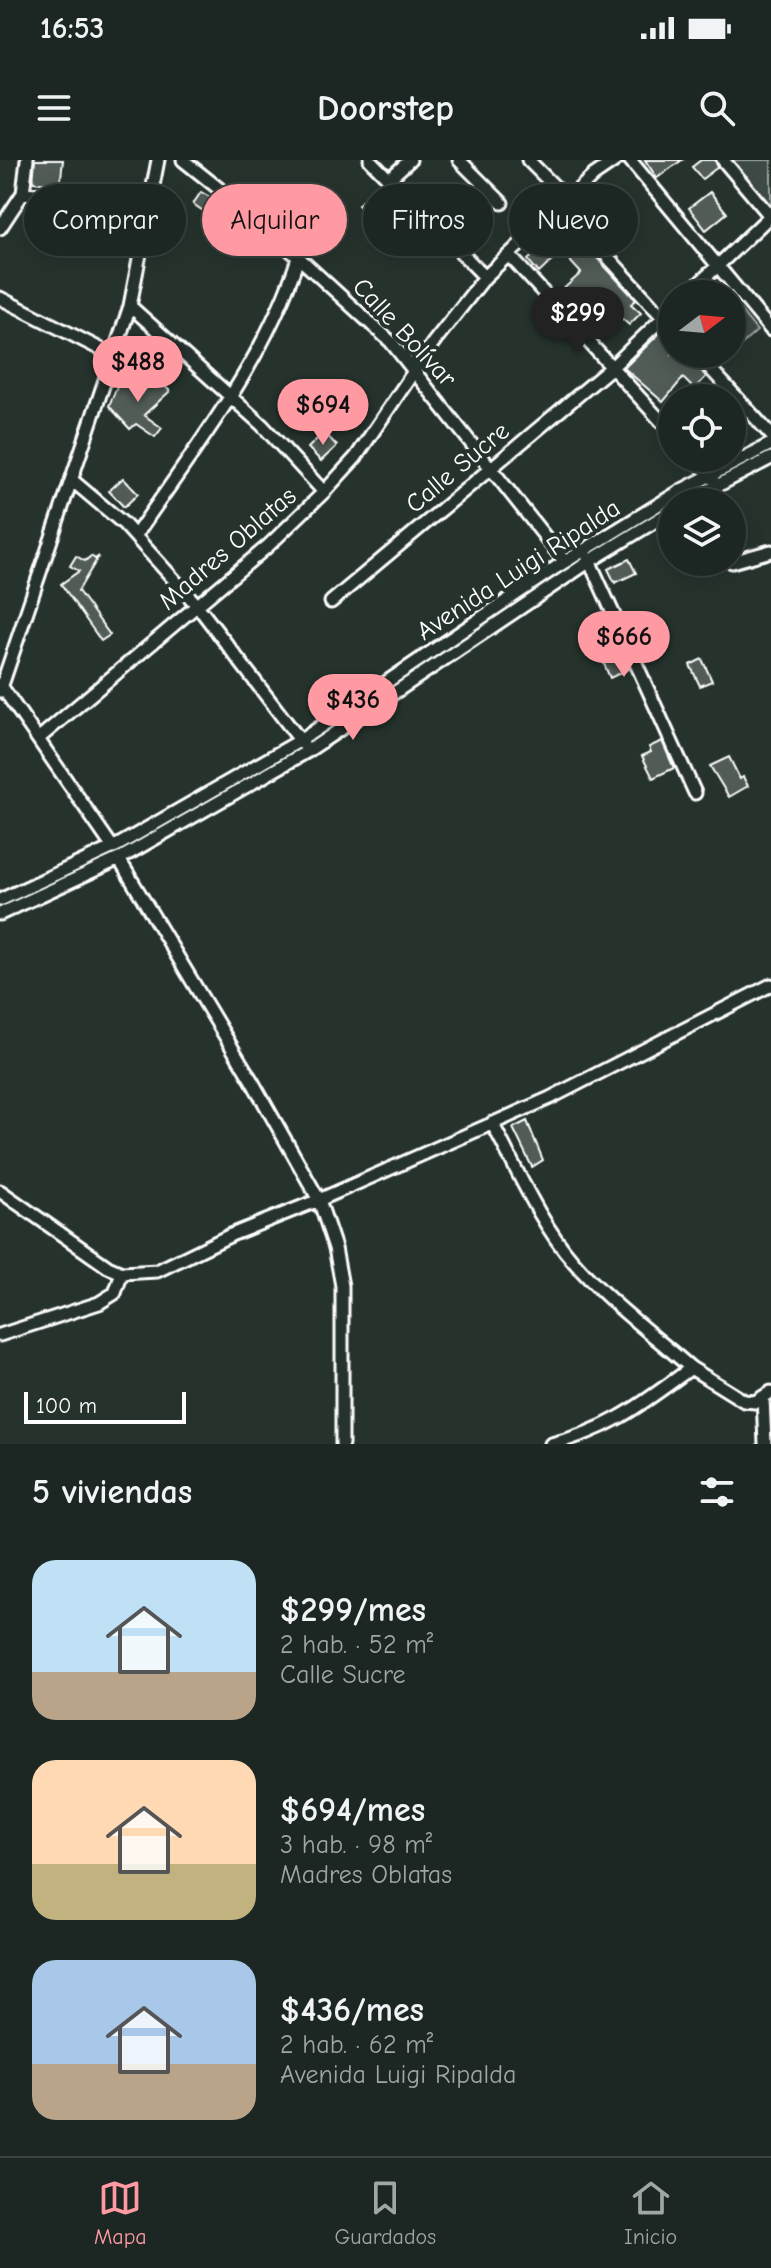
<!DOCTYPE html>
<html lang="es">
<head>
<meta charset="utf-8">
<style>
  :root { --surface:#1c2622; --page:#252e2a; --text:#f1f3f6; --muted:#a0a5a5; --line:#3a4340; --accent:#ff9aa2 }
  body { margin:0; font-family:"Comic Neue",sans-serif; background:var(--page); color:var(--text); height:100vh; display:flex; flex-direction:column; font-size:30px; white-space:nowrap }
  * { box-sizing:border-box; margin:0 }
  p { font-size:26px; color:var(--muted) }
  .icon { flex:none; width:44px; height:44px; fill:none; stroke:currentColor; stroke-width:2; stroke-linecap:round; stroke-linejoin:round }
  .map { position:relative; height:1284px; overflow:hidden }
  .sheet { display:flex; flex-direction:column; background:var(--surface); flex:1 }
  .sheet>* { flex:none }
  .hud { position:absolute; left:24px; top:24px; width:724px; height:72px; display:flex; gap:16px }
  .needle { width:52px; rotate:74deg }
  .controls { position:absolute; left:658px; top:120px; display:grid; gap:16px }
  .controls a { display:grid; place-items:center; width:88px; height:88px; border-radius:50%; background:var(--surface); box-shadow:0 4px 20px #0003,0 0 0 2px var(--line); font-size:40px }
  .scale { position:absolute; left:24px; bottom:20px; width:162px; box-sizing:border-box; padding-left:8px; border:4px solid #fff; border-top:0; font-size:22px; line-height:28px; white-space:nowrap; color:#fff; -webkit-text-stroke:6px #26332d; paint-order:stroke }
  .price { position:absolute; translate:-50% -68px; padding:0 18px; border-radius:28px; background:var(--accent); color:#111; font-size:26px; line-height:52px; filter:drop-shadow(0 2px 4px #0008) }
  .price::after { content:''; position:absolute; left:50%; top:48px; width:24px; height:18px; margin-left:-12px; background:inherit; clip-path:polygon(0 0,100% 0,50% 100%) }
  .price.current { background:#222; color:#fff }
  ul { padding:0; list-style:none }
  li { display:flex; align-items:center; gap:24px; height:200px; padding:0 32px }
  li span { display:grid; place-items:center; flex:none; width:224px; height:160px; border-radius:24px; color:#555 }
  li>.icon { margin-inline-start:auto }
  span .icon { width:96px; height:96px; fill:#fffc; stroke-width:1 }
  li b { font-size:34px }
  h2 { display:flex; justify-content:space-between; align-items:center; height:96px; padding:0 32px; font-size:34px }
  .tag { padding:0 28px; border-radius:36px; background:var(--surface); box-shadow:0 4px 20px #0003,0 0 0 2px var(--line); font-size:28px; line-height:72px }
  .tag.current { background:var(--accent); color:#111 }
  .status { display:flex; justify-content:space-between; align-items:center; height:56px; padding:0 40px; background:var(--surface); direction:ltr }
  .status svg { height:22px; fill:currentColor }
  header { display:flex; justify-content:space-between; align-items:center; height:104px; padding:0 32px; background:var(--surface); font-size:36px; font-weight:700 }
  .tab-bar { display:flex; justify-content:space-around; align-items:center; height:112px; border-top:2px solid var(--line); background:var(--surface); font-size:22px; color:var(--muted) }
  .tab-bar a { display:grid; justify-items:center; gap:4px }
  .tab-bar .current { color:var(--accent) }
  .map>svg:first-child { display:block }
  .green { fill:#3e4944; stroke:#9ea4a2; stroke-width:2 }
  .building { fill:#515c57; stroke:#fff; stroke-width:2 }
  .lines { fill:none; stroke-linecap:round; stroke-linejoin:round }
  .minor-casing { stroke:#fff; stroke-width:17 }
  .minor { stroke:#26332d; stroke-width:11 }
  .labels { text-anchor:middle; stroke-width:8; stroke-linejoin:round; paint-order:stroke }
  .street-label { font-size:26px; fill:#fff; stroke:#26332d }
</style>
</head>
<body>
<div class="status"><b>16:53</b><svg viewBox="0 0 49 12"><path d="M0 12V9h3v3zM5 12V6h3v6zM10 12V3h3v9zM15 12V0h3v12zM26 1h20v11H26zM47 4h2v5h-2z"/></svg></div>
<header><svg class="icon" aria-label="menu" viewBox="0 0 24 24"><path d="M4 6h16M4 12h16M4 18h16"/></svg>Doorstep<svg class="icon" aria-label="search" viewBox="0 0 24 24"><circle cx="10" cy="10" r="6"/><path d="M15 15l6 6"/></svg></header>
<div class="map">
<svg width="771" height="1284" viewBox="0 0 771 1284">
  <rect width="100%" height="100%" fill="#26332d"/>
  <filter id="ink" filterUnits="userSpaceOnUse"><feTurbulence type="fractalNoise" baseFrequency=".0125" numOctaves="2"/><feDisplacementMap in="SourceGraphic" scale="16" xChannelSelector="R" yChannelSelector="G"/><feConvolveMatrix kernelMatrix="1 2 1 2 8 2 1 2 1" color-interpolation-filters="sRGB"/></filter>
  <g filter="url(#ink)">
    <path class="green" d="M 725,0 L 771,0 L 771,52 Z
      M 732,140 L 757,171 L 732,193 Z"/>
    <path class="building" d="M 35,0 L 63,0 L 60,26 L 33,22 Z
      M 645,0 L 682,0 L 657,18 Z
      M 701,0 L 715,0 L 718,7 L 702,19 L 692,7 Z
      M 201,32 L 232,50 L 224,65 L 193,44 Z
      M 710,32 L 727,53 L 706,70 L 689,48 Z
      M 369,33 L 383,47 L 371,58 L 358,45 Z
      M 546,83 L 557,96 L 539,113 L 528,100 Z
      M 586,86 L 636,140 L 631,144 L 641,153 L 629,165 L 611,149 L 591,167 L 561,131 L 581,113 L 570,101 Z
      M 663,170 L 672,177 L 672,194 L 689,194 L 706,217 L 694,229 L 683,218 L 663,242 L 624,208 Z
      M 122,214 L 141,234 L 155,218 L 170,231 L 144,255 L 162,268 L 155,277 L 136,264 L 130,269 L 109,246 Z
      M 324,272 L 337,286 L 321,301 L 308,288 Z
      M 123,318 L 138,334 L 124,347 L 109,331 Z
      M 76,396 L 85,401 L 91,396 L 95,399 L 99,396 L 78,431 L 110,475 L 101,481 L 61,424 L 79,411 L 70,406 Z
      M 629,399 L 636,413 L 615,423 L 608,409 Z
      M 619,489 L 629,509 L 610,518 L 601,497 Z
      M 702,499 L 712,521 L 700,526 L 690,505 Z
      M 662,581 L 674,608 L 653,618 L 642,596 L 651,592 L 649,587 Z
      M 729,597 L 740,619 L 743,617 L 748,626 L 729,637 L 710,606 Z
      M 527,961 L 543,1000 L 532,1007 L 513,968 Z"/>
    <g class="lines">
      <g class="minor-casing">
        <path id="minor" d="M 183,0 L 252,55 L 391,182 L 565,402
          M 370,0 L 485,117
          M 459,0 L 502,43
          M 528,0 L 568,40
          M 630,0 L 771,170
          M 723,0 L 771,57
          M 389,19 L 410,0
          M 23,33 L 151,43
          M 561,46 L 672,167
          M 0,68 L 23,33 L 27,0
          M 509,95 L 672,273
          M 688,134 L 770,56
          M 0,138 L 112,195
          M 130,146 L 262,265 L 324,332
          M 697,194 L 771,275
          M 695,298 L 713,319
          M 73,321 L 124,364 L 196,444 L 303,584
          M 686,342 L 771,298
          M 135,376 C 195,288 265,201 298,98
          M 588,398 L 695,633
          M 732,402 L 771,391
          M 331,442 L 612,207 L 672,149
          M 0,524 L 113,688
          M 0,531 L 130,146 L 158,0
          M 38,579 L 268,386 L 324,332 L 356,297 L 433,183 L 485,117 L 594,15 L 616,0
          M 119,699 L 252,921 L 319,1040 L 335,1088 L 342,1126 L 342,1284
          M 0,740 L 118,685 L 301,580 L 555,408 L 682,330 L 771,284
          M 0,754 L 119,699 L 308,591 L 590,401 L 672,351
          M 492,963 C 517,1009 539,1062 573,1101 C 607,1141 651,1173 691,1208
          M 0,1031 L 108,1107 L 122,1113 L 157,1111 L 231,1075 L 319,1040 L 550,938 L 771,825
          M 0,1175 L 99,1143 L 115,1133 L 122,1113
          M 763,1238 L 765,1284
          M 551,1284 C 610,1270 643,1243 691,1208 L 744,1241 L 755,1242 L 771,1232"/>
      </g>
      <use href="#minor" class="minor"/>
    </g>
  </g>
  <g class="labels">
    <g class="street-label">
      <text transform="translate(405 172) rotate(47)" y="9">Calle Bolívar</text>
      <text transform="translate(457 307) rotate(-40)" y="9">Calle Sucre</text>
      <text transform="translate(227 388) rotate(-41)" y="9">Madres Oblatas</text>
      <text transform="translate(518 409) rotate(-33)" y="9">Avenida Luigi Ripalda</text>
    </g>
  </g>
</svg>
<div class="controls">
<a><svg class="needle" viewBox="-14 -14 28 28"><path d="M0-13l5 13h-10z" fill="#e53935"/><path d="M0 13l5-13h-10z" fill="#a0a5a5"/></svg></a>
<a><svg class="icon" aria-label="locate" viewBox="0 0 24 24"><circle cx="12" cy="12" r="6"/><path d="M12 2v4M12 18v4M2 12h4M18 12h4"/></svg></a>
<a><svg class="icon" aria-label="layers" viewBox="0 0 24 24"><path d="M12 4l9 5-9 5-9-5zM3 14l9 5 9-5"/></svg></a>
</div>
<div class="scale">100 m</div>
<b class="price current" style="left:578px;top:195px">$299</b>
<b class="price" style="left:138px;top:244px">$488</b>
<b class="price" style="left:323px;top:287px">$694</b>
<b class="price" style="left:624px;top:519px">$666</b>
<b class="price" style="left:353px;top:582px">$436</b>
<div class="hud">
<a class="tag">Comprar</a>
<a class="tag current">Alquilar</a>
<a class="tag">Filtros</a>
<a class="tag">Nuevo</a>
</div>
</div>
<section class="sheet">
<h2>5 viviendas<svg class="icon" aria-label="filters" viewBox="0 0 24 24"><path d="M4 7h16M4 17h16"/><circle cx="9" cy="7" r="2"/><circle cx="15" cy="17" r="2"/></svg></h2>
<ul>
<li><span style="background:linear-gradient(#bfe0f5 70%,#b9a48a 0)"><svg class="icon" aria-label="home" viewBox="0 0 24 24"><path d="M3 11l9-7 9 7M6 9v11h12V9"/></svg></span><div><b>$299/mes</b><p>2 hab. · 52 m²</p><p>Calle Sucre</p></div></li>
<li><span style="background:linear-gradient(#ffd9b3 65%,#c2b280 0)"><svg class="icon" aria-label="home" viewBox="0 0 24 24"><path d="M3 11l9-7 9 7M6 9v11h12V9"/></svg></span><div><b>$694/mes</b><p>3 hab. · 98 m²</p><p>Madres Oblatas</p></div></li>
<li><span style="background:linear-gradient(#a9c7e8 65%,#b9a48a 0)"><svg class="icon" aria-label="home" viewBox="0 0 24 24"><path d="M3 11l9-7 9 7M6 9v11h12V9"/></svg></span><div><b>$436/mes</b><p>2 hab. · 62 m²</p><p>Avenida Luigi Ripalda</p></div></li>
</ul>
</section>
<nav class="tab-bar">
<a class="current"><svg class="icon" aria-label="map" viewBox="0 0 24 24"><path d="M3 6l6-2 6 2 6-2v14l-6 2-6-2-6 2zM9 4v14M15 6v14"/></svg>Mapa</a>
<a><svg class="icon" aria-label="saved" viewBox="0 0 24 24"><path d="M7 4h10v16l-5-4-5 4z"/></svg>Guardados</a>
<a><svg class="icon" aria-label="home" viewBox="0 0 24 24"><path d="M3 11l9-7 9 7M6 9v11h12V9"/></svg>Inicio</a>
</nav>
</body>
</html>
